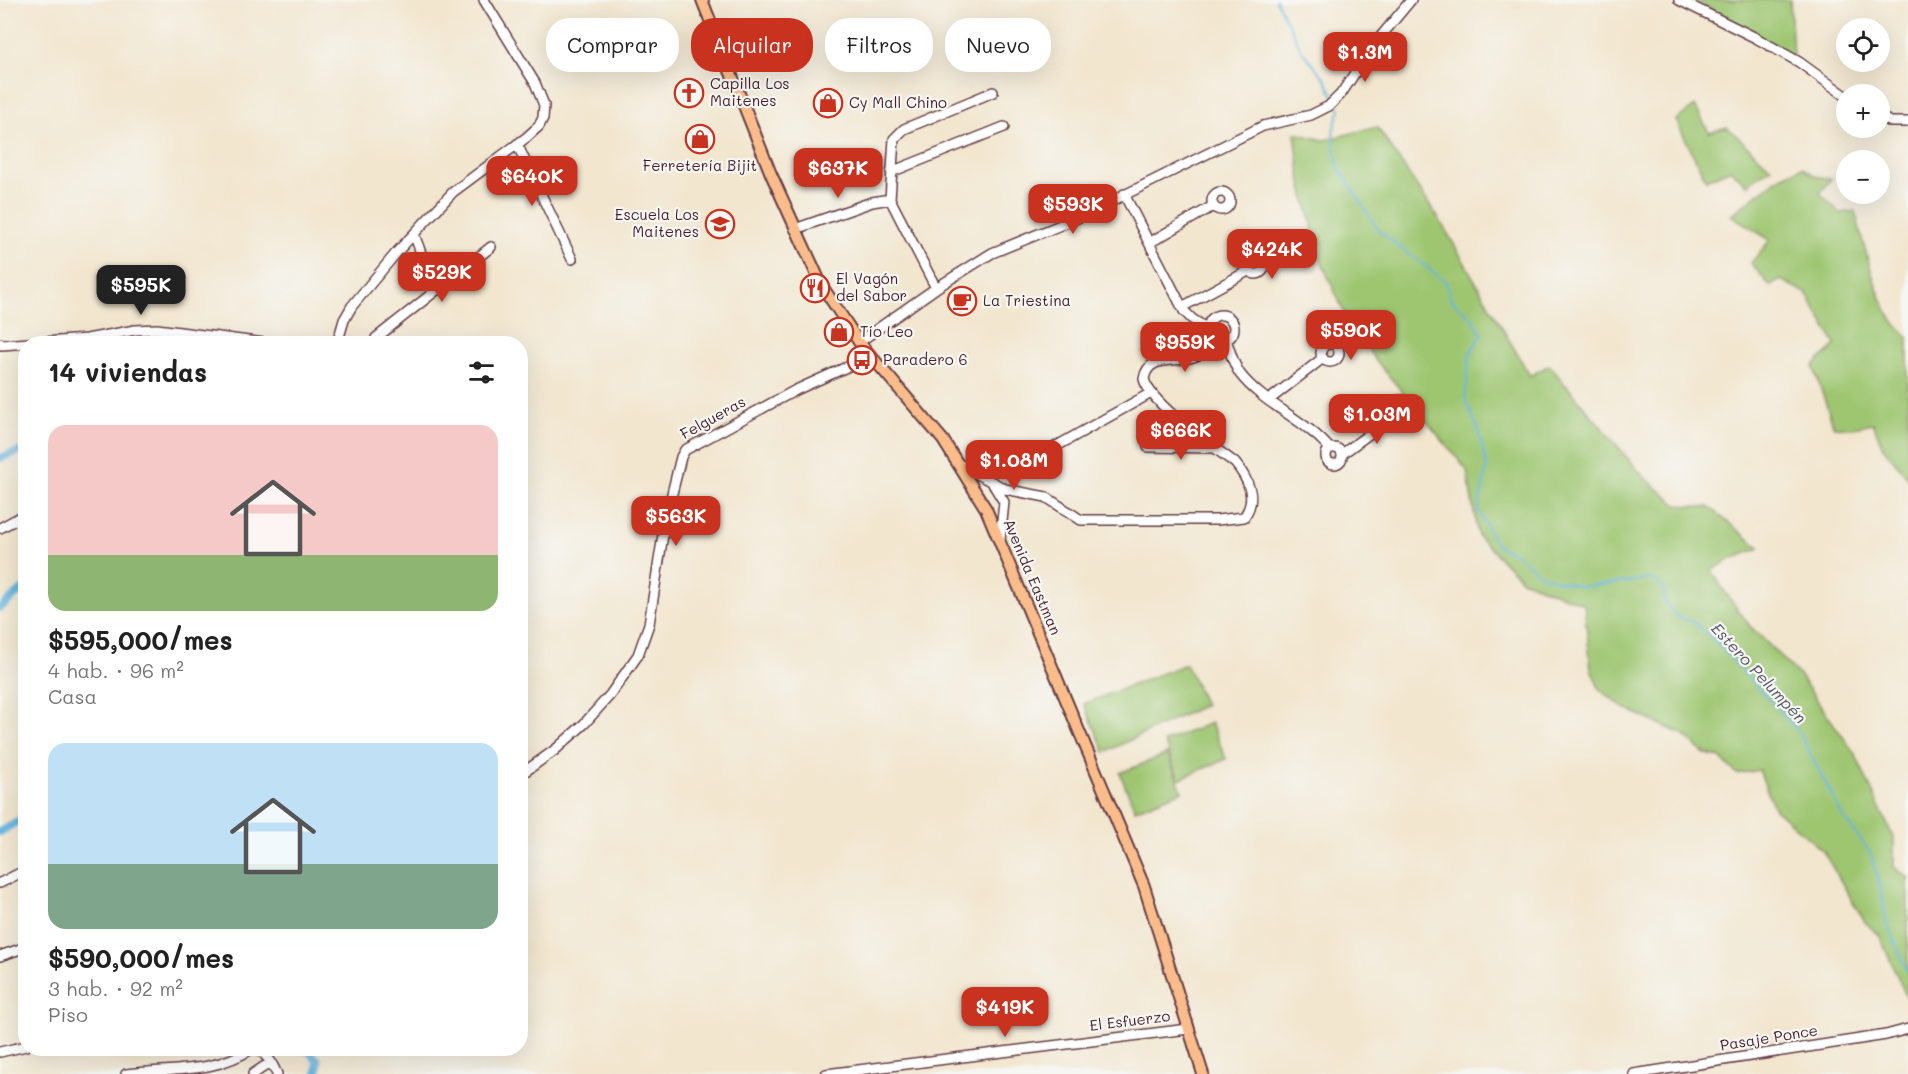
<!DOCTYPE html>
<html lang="es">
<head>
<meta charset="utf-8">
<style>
  :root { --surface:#fff; --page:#f6f6f6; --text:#222; --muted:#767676; --accent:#c8321e }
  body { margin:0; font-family:Mali,sans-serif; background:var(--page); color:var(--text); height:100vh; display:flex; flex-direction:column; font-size:22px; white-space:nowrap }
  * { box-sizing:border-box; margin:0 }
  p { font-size:20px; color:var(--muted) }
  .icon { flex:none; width:33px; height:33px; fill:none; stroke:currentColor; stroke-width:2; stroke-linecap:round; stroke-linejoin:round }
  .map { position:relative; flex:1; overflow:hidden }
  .details { position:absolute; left:18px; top:336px; width:510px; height:720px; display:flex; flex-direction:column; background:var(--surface); border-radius:24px; box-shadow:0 6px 24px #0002 }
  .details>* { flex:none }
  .top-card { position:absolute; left:546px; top:18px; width:570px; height:54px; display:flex; gap:12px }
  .tools { position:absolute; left:1836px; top:18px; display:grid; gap:12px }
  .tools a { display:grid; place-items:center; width:54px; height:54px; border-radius:50%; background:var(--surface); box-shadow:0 6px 24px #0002; font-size:30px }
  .price { position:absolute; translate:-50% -51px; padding:0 14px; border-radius:12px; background:var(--accent); color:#fff; font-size:20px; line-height:39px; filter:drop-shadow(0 2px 3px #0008) }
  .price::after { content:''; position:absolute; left:50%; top:36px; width:18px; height:14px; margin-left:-9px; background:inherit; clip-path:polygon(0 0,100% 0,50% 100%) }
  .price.selected { background:#222; color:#fff }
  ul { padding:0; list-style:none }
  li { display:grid; align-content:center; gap:12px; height:318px; padding:0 30px }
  li span { display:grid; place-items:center; height:186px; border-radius:18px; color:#555 }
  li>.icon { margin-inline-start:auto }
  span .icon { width:108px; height:108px; fill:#fffc; stroke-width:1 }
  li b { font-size:26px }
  h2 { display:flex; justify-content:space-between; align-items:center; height:72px; padding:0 30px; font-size:26px }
  .tag { padding:0 21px; border-radius:24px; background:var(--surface); box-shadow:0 6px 24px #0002; font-size:21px; line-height:54px }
  .tag.selected { background:var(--accent); color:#fff }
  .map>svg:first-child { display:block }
  .green { fill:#9ec671; stroke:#74724e; stroke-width:1.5 }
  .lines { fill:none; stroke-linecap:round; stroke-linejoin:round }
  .stream { stroke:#64b4de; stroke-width:2 }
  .canal { stroke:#64b4de; stroke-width:8 }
  .minor-casing { stroke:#633d44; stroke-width:12 }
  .major-casing { stroke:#633d44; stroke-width:14 }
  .minor { stroke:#fff; stroke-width:9 }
  .major { stroke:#fabc8b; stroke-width:10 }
  .labels { text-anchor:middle; stroke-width:4.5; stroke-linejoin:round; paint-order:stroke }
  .poi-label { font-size:15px; fill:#4a1f2b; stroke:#f6f6f2; text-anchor:start }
  .street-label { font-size:15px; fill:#4a1f2b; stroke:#f6f6f2 }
  .water-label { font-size:16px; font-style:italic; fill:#53536a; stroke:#f6f6f2 }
</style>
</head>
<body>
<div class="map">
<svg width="1908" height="1074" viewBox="0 0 1908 1074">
  <rect width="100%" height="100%" fill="#f6f6f2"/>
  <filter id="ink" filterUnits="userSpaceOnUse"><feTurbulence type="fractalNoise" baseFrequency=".0167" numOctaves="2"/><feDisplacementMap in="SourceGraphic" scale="12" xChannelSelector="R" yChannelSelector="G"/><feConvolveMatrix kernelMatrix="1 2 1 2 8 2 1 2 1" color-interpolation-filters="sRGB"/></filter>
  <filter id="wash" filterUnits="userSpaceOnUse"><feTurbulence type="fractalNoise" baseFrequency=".008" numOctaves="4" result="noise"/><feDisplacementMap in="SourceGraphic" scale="24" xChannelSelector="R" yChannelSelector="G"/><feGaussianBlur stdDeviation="1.35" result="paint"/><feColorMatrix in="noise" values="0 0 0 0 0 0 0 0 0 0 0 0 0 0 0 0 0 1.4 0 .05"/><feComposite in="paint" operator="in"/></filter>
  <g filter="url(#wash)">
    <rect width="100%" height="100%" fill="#f2e6cf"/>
    <path class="green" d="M 1695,0 L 1790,0 L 1793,58 Z
      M 1695,106 L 1709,132 L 1727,127 L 1771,168 L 1746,185 L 1731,169 L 1706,180 L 1676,120 Z
      M 1377,127 L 1441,222 L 1530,376 L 1549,365 L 1642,475 L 1677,505 L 1709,507 L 1760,548 L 1729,560 L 1712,570 L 1722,588 L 1749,625 L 1799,675 L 1855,754 L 1894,839 L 1894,867 L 1908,877 L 1908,1000 L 1879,935 L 1865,922 L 1823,851 L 1774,808 L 1759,770 L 1737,774 L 1719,757 L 1703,753 L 1684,735 L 1626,709 L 1600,690 L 1591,669 L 1584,604 L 1522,580 L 1478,536 L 1467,470 L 1375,359 L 1348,321 L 1321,261 L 1301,183 L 1295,133 L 1324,140 Z
      M 1802,167 L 1815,176 L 1831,179 L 1820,193 L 1840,213 L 1855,211 C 1865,246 1877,315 1908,336 L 1908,478 L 1883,447 L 1873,423 L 1849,428 L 1834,427 L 1813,366 L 1836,345 L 1806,293 L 1781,280 L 1770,286 L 1751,263 L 1770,240 L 1731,215 L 1779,178 Z
      M 1186,664 L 1205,705 L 1105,752 L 1084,704 Z
      M 1211,723 L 1226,759 L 1179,779 L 1164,742 Z
      M 1167,754 L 1182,791 L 1135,810 L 1120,773 Z"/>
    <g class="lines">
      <path class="stream" d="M 1276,0 L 1302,51 L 1326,80 L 1334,98
        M 1337,103 L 1340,109 L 1333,131 L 1338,166 L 1379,231 L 1446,282 L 1451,300 L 1471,317 L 1482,334 L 1470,353 L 1465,400 L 1478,429 L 1487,467 L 1478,511 L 1497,546 L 1517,554 L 1542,576 L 1582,587 L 1652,579 L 1664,588 L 1664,601 L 1677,617 L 1692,621 L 1714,640 L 1799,732 L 1843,817 L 1871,854 L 1880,886 L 1887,923 L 1908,973"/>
      <path class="canal" d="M 0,458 L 26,449
        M 0,608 L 26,587
        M 0,832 L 26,816
        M 305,1048 L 318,1060 L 317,1074"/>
    </g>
  </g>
  <g filter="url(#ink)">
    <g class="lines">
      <g class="minor-casing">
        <path id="minor" d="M 1679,0 L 1756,38 L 1799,62 L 1846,96
          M 1880,117 L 1891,122 L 1908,122
          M 517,144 L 572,259
          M 891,172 L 1004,127
          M1212 201a9 9 0 1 1 18 0a9 9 0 1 1-18 0Z
          M 1124,194 L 1184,311 L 1192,319 L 1208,329
          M 795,229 L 872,202 L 890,199
          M 414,234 L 435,291
          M 1149,243 L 1213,206
          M1248 266a8 8 0 1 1 16 0a8 8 0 1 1-16 0Z
          M 936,288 L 890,199 L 894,139 L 904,129 L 993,92
          M 1182,307 L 1250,270
          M1208 328a13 13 0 1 1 26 0a13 13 0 1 1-26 0Z
          M 376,338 L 491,247
          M 1226,339 C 1230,351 1233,364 1240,374 C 1264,405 1305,419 1330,449
          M 859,342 L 936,288 L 992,253 L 1080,217 L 1263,126 L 1311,115 L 1329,106 L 1341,94 L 1372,47 L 1411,0
          M 0,343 L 1,345 L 87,339 L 135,330 L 157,329 L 272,344
          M 337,344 L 344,320 L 352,306 L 397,252 L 453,192 L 527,137 L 539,126 L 543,118 L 544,105 L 535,83 L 484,0
          M1321 353a9 9 0 1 1 18 0a9 9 0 1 1-18 0Z
          M1392 409a9 9 0 1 1 18 0a9 9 0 1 1-18 0Z
          M 1269,400 L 1323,358
          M 1055,447 L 1151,393
          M 1148,447 L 1214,448
          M1326 456a8 8 0 1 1 16 0a8 8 0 1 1-16 0Z
          M 1342,454 L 1395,415
          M 961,465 L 1005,489 L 1046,497 L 1081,520 L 1217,520 L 1244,517 C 1258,498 1248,479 1235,463 C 1213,446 1150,404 1144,379 C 1148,354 1175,363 1193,357 C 1202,355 1208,346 1215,339
          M 993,484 L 1004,502 L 1000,540
          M 0,528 L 26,514
          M 520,775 L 555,750 L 584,724 L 610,695 L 638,655 L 649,624 L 665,522 L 681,457 L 685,450 L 796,390 L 871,356
          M 0,883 L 26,870
          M 0,956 L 26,947
          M 259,1048 L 271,1062 L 277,1074
          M 0,1052 L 26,1046
          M 126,1074 C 173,1068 213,1074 253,1048
          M 253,1074 L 271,1062
          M 826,1074 L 1188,1029
          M 1634,1074 L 1886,1035 L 1908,1029"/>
      </g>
      <g class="major-casing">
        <path id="major" d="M 702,0 L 771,174 L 822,286 L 859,342 L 943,440 L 986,509 L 1144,886 L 1203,1074"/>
      </g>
      <use href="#minor" class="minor"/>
      <use href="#major" class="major"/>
    </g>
  </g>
  <defs>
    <g id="church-ring" transform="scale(1.5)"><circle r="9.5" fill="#f6f6f2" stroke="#c8321e" stroke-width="1.5"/><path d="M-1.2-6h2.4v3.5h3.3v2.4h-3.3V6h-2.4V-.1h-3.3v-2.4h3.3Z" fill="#c8321e"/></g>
    <g id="shop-ring" transform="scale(1.5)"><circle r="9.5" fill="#f6f6f2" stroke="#c8321e" stroke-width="1.5"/><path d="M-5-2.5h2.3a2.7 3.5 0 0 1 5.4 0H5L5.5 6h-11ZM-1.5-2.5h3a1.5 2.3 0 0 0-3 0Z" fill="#c8321e"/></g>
    <g id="school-ring" transform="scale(1.5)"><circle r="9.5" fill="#f6f6f2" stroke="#c8321e" stroke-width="1.5"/><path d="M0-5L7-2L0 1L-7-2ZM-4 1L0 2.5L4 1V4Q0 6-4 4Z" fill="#c8321e"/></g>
    <g id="restaurant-ring" transform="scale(1.5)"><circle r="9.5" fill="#f6f6f2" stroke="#c8321e" stroke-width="1.5"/><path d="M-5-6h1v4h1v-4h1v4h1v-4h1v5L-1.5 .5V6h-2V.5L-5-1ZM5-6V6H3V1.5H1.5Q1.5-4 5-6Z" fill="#c8321e"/></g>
    <g id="cafe-ring" transform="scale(1.5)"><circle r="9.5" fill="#f6f6f2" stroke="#c8321e" stroke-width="1.5"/><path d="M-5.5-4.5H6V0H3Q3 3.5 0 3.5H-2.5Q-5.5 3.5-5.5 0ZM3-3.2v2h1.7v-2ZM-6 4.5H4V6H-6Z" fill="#c8321e"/></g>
    <g id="bus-ring" transform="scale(1.5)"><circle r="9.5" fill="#f6f6f2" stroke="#c8321e" stroke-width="1.5"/><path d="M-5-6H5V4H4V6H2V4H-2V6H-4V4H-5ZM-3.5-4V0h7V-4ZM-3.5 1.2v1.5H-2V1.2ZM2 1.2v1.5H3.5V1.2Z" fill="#c8321e"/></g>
  </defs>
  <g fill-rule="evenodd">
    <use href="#church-ring" x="689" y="93"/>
    <use href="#shop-ring" x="828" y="103"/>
    <use href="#shop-ring" x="700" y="139"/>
    <use href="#school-ring" x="720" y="224"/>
    <use href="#restaurant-ring" x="815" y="288"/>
    <use href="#cafe-ring" x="962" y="301"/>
    <use href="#shop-ring" x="839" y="332"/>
    <use href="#bus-ring" x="862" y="360"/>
  </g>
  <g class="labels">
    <g class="poi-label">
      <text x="710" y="89">Capilla Los<tspan x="710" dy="17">Maitenes</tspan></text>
      <text x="849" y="108">Cy Mall Chino</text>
      <text x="700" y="171" text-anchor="middle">Ferretería Bijit</text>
      <text x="699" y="220" text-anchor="end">Escuela Los<tspan x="699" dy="17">Maitenes</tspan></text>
      <text x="836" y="284">El Vagón<tspan x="836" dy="17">del Sabor</tspan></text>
      <text x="983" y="306">La Triestina</text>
      <text x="860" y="337">Tío Leo</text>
      <text x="883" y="365">Paradero 6</text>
    </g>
    <g class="street-label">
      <text transform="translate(713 418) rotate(-29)" y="5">Felgueras</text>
      <text transform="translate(1032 577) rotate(67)" y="5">Avenida Eastman</text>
      <text transform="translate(1130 1021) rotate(-7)" y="5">El Esfuerzo</text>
      <text transform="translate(1769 1038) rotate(-9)" y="5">Pasaje Ponce</text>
    </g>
    <g class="water-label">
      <text transform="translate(1759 673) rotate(47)" y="6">Estero Pelumpén</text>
    </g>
  </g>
</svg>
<div class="tools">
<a><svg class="icon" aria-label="locate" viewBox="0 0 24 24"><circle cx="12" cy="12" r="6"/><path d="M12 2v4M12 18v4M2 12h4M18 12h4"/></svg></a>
<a>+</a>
<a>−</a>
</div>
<b class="price" style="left:1365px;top:83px">$1.3M</b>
<b class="price" style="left:838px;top:199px">$637K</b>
<b class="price" style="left:532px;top:207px">$640K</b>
<b class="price" style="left:1073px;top:235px">$593K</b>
<b class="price" style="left:1272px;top:280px">$424K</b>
<b class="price" style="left:442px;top:303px">$529K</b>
<b class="price selected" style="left:141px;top:316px">$595K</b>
<b class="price" style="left:1351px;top:361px">$590K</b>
<b class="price" style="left:1185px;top:373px">$959K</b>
<b class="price" style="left:1377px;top:445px">$1.03M</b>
<b class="price" style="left:1181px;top:461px">$666K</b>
<b class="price" style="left:1014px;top:491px">$1.08M</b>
<b class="price" style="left:676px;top:547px">$563K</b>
<b class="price" style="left:1005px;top:1038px">$419K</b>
<div class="top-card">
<a class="tag">Comprar</a>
<a class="tag selected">Alquilar</a>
<a class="tag">Filtros</a>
<a class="tag">Nuevo</a>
</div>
<section class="details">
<h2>14 viviendas<svg class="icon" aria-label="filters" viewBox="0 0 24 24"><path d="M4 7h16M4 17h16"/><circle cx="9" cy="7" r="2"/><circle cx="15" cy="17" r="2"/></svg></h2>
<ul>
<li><span style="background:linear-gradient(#f6c9c9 70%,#8fb573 0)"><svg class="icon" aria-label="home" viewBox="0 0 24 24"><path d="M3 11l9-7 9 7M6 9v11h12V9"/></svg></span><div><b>$595,000/mes</b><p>4 hab. · 96 m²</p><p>Casa</p></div></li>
<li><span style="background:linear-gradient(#bfe0f5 65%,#7fa58c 0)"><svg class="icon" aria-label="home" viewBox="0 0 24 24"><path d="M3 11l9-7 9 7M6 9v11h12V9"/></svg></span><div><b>$590,000/mes</b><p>3 hab. · 92 m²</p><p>Piso</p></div></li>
</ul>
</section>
</div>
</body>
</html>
